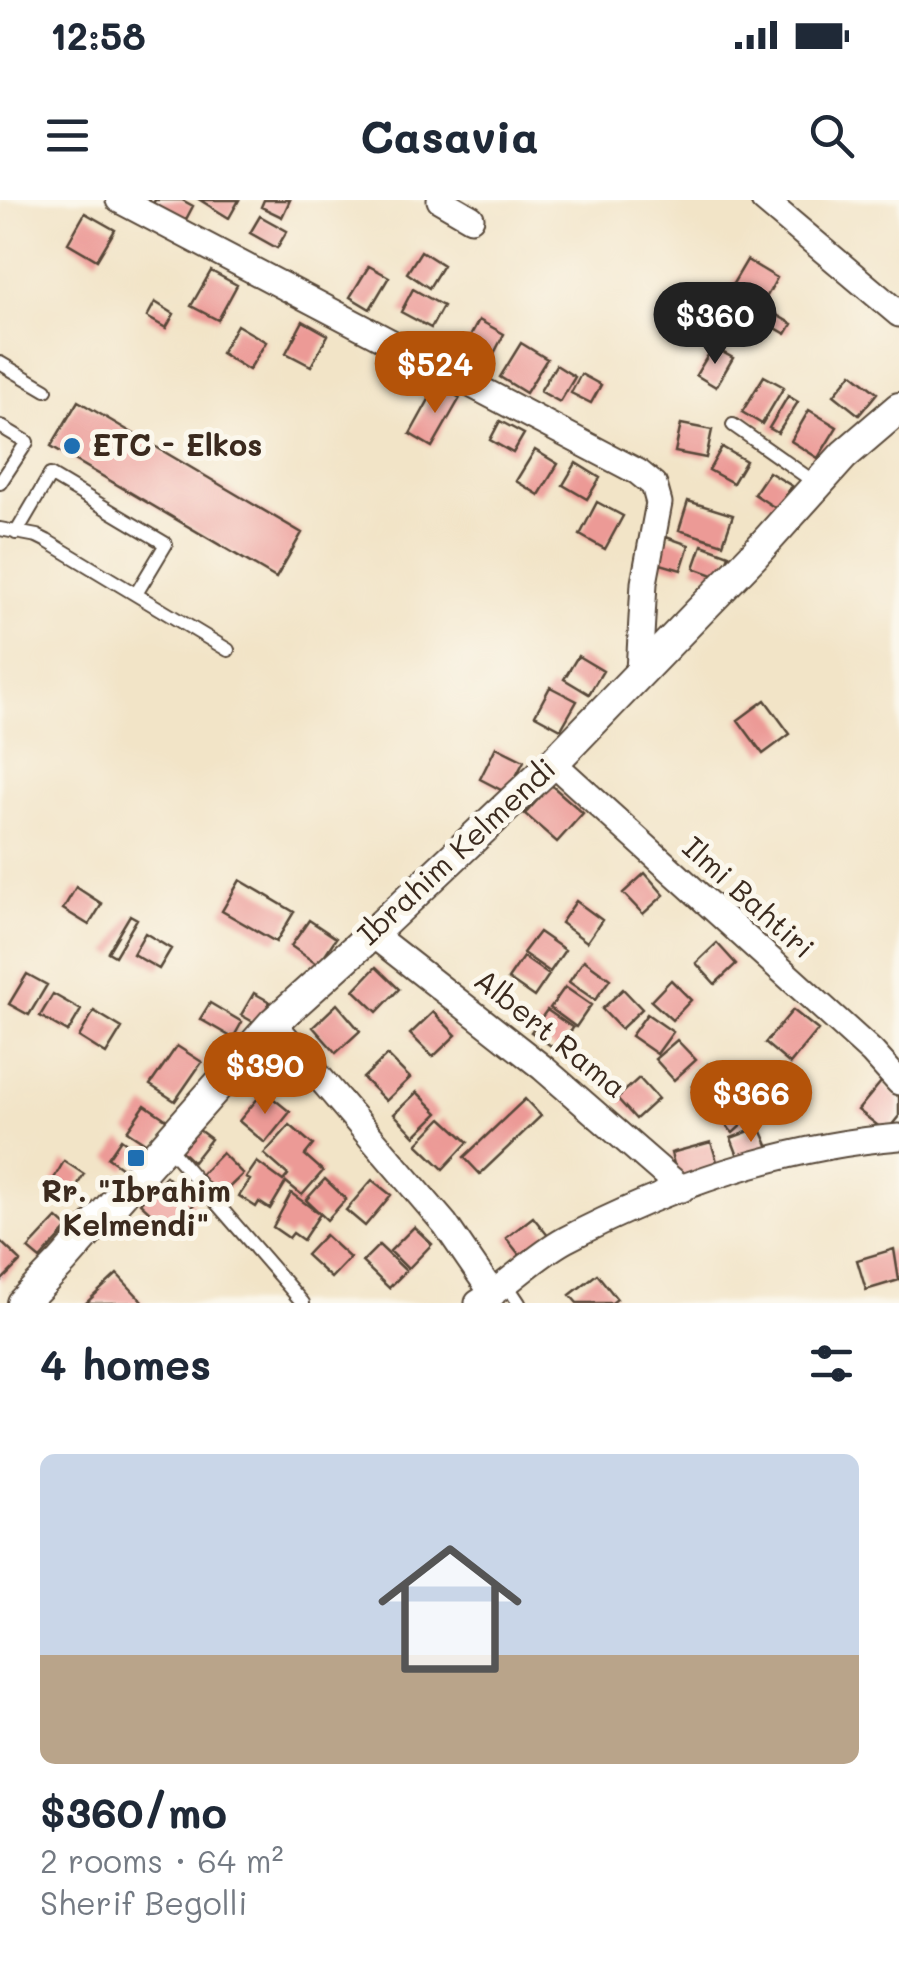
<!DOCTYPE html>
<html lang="en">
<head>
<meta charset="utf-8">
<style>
  :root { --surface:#fff; --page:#f6f6f7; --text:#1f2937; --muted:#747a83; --line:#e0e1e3; --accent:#b45309 }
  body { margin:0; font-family:Mali,sans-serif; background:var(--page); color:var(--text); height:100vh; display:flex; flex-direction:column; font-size:38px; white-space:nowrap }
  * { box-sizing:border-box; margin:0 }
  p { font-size:32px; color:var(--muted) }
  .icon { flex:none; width:55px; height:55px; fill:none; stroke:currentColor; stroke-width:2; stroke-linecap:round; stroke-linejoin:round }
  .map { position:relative; height:1103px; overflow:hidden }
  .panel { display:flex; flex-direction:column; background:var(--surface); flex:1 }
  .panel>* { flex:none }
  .price { position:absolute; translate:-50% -85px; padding:0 22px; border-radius:35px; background:var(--accent); color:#fff; font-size:32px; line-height:65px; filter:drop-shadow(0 2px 5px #0008) }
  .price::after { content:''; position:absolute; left:50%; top:60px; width:30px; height:22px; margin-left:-15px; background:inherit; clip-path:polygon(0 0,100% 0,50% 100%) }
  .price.current { background:#222; color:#fff }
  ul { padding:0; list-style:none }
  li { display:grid; align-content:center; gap:20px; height:530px; padding:0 40px }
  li+li { border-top:2px solid var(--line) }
  li span { display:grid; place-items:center; height:310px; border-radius:15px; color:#555 }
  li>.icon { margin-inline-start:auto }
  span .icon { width:180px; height:180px; fill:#fffc; stroke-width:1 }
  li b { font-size:42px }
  h2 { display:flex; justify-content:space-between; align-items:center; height:120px; padding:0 40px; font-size:42px }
  .status { display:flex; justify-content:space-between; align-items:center; height:70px; padding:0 50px; background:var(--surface); direction:ltr }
  .status svg { height:28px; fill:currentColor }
  header { display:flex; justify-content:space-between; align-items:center; height:130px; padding:0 40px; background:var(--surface); font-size:45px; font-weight:700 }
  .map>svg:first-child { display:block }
  .building { fill:#ec9a96 }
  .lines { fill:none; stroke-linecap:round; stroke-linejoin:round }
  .service-casing { stroke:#564637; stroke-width:16 }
  .minor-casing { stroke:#564637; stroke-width:29 }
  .tertiary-casing { stroke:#564637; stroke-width:34 }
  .service { stroke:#fff; stroke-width:12 }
  .minor { stroke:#fff; stroke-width:25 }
  .tertiary { stroke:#fff; stroke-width:30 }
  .poi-dot { fill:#1f6fb2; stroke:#fbf7ec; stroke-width:4 }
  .labels { text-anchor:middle; stroke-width:10; stroke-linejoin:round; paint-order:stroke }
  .poi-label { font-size:30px; font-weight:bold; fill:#3b2a1e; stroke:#fbf7ec; text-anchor:start }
  .street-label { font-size:30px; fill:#3b2a1e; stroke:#fbf7ec }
</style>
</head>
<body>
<div class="status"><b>12:58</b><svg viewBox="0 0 49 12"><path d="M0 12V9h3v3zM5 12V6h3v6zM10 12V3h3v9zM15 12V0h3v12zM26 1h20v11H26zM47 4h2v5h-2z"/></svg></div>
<header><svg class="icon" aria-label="menu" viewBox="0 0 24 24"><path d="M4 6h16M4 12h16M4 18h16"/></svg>Casavia<svg class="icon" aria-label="search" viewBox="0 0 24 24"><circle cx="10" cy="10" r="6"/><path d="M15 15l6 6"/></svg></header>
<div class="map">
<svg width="899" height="1103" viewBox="0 0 899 1103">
  <rect width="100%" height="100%" fill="#fbf7ec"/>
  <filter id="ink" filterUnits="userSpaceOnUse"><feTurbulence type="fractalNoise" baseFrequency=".01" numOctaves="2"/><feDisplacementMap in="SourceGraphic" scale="20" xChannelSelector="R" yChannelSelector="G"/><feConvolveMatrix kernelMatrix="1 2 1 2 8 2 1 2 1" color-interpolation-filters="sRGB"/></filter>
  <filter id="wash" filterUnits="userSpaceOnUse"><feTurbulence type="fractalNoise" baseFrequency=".0048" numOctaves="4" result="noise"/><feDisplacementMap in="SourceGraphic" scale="40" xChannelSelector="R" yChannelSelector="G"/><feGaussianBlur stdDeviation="2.25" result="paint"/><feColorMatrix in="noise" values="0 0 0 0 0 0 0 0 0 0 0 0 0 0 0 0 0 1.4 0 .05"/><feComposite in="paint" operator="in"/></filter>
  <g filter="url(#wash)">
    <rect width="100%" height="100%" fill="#f2e4c7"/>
    <g id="blocks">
      <path class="building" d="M 155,0 L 182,0 L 193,6 L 183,25 L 151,8 Z
        M 200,0 L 239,0 L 229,18 Z
        M 264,0 L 290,0 L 282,17 L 261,7 Z
        M 85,13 L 115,30 L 97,60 L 68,43 Z
        M 260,16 L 287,31 L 277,48 L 250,33 Z
        M 421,51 L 443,65 L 429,88 L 407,73 Z
        M 747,60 L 777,78 L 762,105 L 731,87 Z
        M 369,66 L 389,77 L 370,109 L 350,97 Z
        M 211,71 L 237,85 L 218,120 L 191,106 Z
        M 413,89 L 443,106 L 431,128 L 401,112 Z
        M 155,102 L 174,114 L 166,128 L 147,117 Z
        M 768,110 L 792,124 L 786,134 L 762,120 Z
        M 479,120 L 504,134 L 485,171 L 459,157 Z
        M 303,121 L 328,135 L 311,166 L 286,153 Z
        M 237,125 L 266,142 L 249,170 L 221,153 Z
        M 521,143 L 547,159 L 526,193 L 500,177 Z
        M 713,147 L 733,158 L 716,187 L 696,175 Z
        M 556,165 L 575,177 L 560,202 L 540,191 Z
        M 852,173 L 877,193 L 859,215 L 834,195 Z
        M 581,174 L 601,185 L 591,203 L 571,193 Z
        M 764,176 L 784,187 L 762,224 L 742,212 Z
        M 437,185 L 460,198 L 432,247 L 410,234 Z
        M 788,196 L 798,202 L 778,233 L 769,228 Z
        M 78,201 L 302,333 L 276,378 L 51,246 Z
        M 809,210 L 837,227 L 818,258 L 791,241 Z
        M 500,221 L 524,234 L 513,253 L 490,240 Z
        M 681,224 L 712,230 L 706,258 L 675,252 Z
        M 722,247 L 746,261 L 733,283 L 709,270 Z
        M 535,250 L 558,264 L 539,295 L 516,281 Z
        M 576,263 L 600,278 L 587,299 L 563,285 Z
        M 769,272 L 792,286 L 777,309 L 754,294 Z
        M 688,301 L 733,315 L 723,344 L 679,330 Z
        M 597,302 L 623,316 L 605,349 L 580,335 Z
        M 666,337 L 689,345 L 681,370 L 657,363 Z
        M 702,345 L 729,355 L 721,378 L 694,368 Z
        M 578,456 L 603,471 L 589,494 L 564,479 Z
        M 550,487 L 577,501 L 561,529 L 535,515 Z
        M 765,500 L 790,534 L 763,554 L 738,520 Z
        M 496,547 L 524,561 L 507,593 L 480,579 Z
        M 551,585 L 583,613 L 557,642 L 525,614 Z
        M 645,673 L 664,695 L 643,714 L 623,693 Z
        M 240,680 L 294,712 L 276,742 L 222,711 Z
        M 76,687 L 102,704 L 89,725 L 63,709 Z
        M 576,701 L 602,720 L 587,742 L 561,723 Z
        M 130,715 L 137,719 L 115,756 L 108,752 Z
        M 309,720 L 336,738 L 318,765 L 291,746 Z
        M 539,732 L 565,750 L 550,772 L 523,753 Z
        M 145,733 L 171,749 L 159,769 L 133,754 Z
        M 717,743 L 736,764 L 715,784 L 696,763 Z
        M 523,757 L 549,775 L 534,797 L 508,779 Z
        M 584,760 L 610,779 L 595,800 L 569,782 Z
        M 376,767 L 399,789 L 377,812 L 354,790 Z
        M 27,774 L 47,785 L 29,815 L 9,804 Z
        M 671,780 L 691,800 L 672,820 L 651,801 Z
        M 565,787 L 591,805 L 576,827 L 550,808 Z
        M 623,789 L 642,809 L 621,829 L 602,809 Z
        M 254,793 L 270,802 L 257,824 L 241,815 Z
        M 53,794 L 81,810 L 68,832 L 40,816 Z
        M 210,803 L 242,822 L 233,838 L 200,819 Z
        M 337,804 L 360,831 L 336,853 L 313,827 Z
        M 547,810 L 573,828 L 557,850 L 531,832 Z
        M 793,810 L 818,830 L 790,864 L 765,843 Z
        M 94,811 L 122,828 L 106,854 L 79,837 Z
        M 433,812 L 456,835 L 433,857 L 410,834 Z
        M 647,814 L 673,832 L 657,854 L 631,836 Z
        M 677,840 L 696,860 L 674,880 L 655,859 Z
        M 177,846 L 202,862 L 175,901 L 150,885 Z
        M 387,855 L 410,878 L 386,901 L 363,878 Z
        M 708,864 L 734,883 L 718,904 L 692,886 Z
        M 773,873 L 792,894 L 771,913 L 751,892 Z
        M 639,878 L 658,899 L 636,919 L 617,898 Z
        M 881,882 L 899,897 L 899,916 L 886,932 L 858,910 Z
        M 264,891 L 290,912 L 265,943 L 239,921 Z
        M 417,892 L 438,913 L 415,936 L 394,914 Z
        M 736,892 L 755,913 L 733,933 L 714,912 Z
        M 525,899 L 541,916 L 480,974 L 464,957 Z
        M 145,905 L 170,922 L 153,948 L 127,931 Z
        M 442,918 L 468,942 L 443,969 L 417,944 Z
        M 290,925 L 313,945 L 305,955 L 323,971 L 302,995 L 286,982 L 270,1009 L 259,1002 L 256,1007 L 239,996 L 250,980 L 246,978 L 257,962 L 283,981 L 288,975 L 264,954 Z
        M 195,927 L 211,939 L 193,962 L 179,949 Z
        M 760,927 L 771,952 L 741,964 L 731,938 Z
        M 121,939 L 138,951 L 125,970 L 108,958 Z
        M 711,942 L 719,968 L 678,979 L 671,953 Z
        M 222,953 L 243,974 L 217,999 L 197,979 Z
        M 64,961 L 84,974 L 72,994 L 52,982 Z
        M 166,976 L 195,1003 L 169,1030 L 140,1003 Z
        M 325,979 L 346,999 L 327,1020 L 306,1000 Z
        M 372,980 L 391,995 L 365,1026 L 346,1010 Z
        M 291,993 L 320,1014 L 303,1040 L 293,1033 L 289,1038 L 273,1027 Z
        M 533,1017 L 553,1042 L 526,1063 L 506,1038 Z
        M 57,1018 L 68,1028 L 40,1059 L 28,1049 Z
        M 414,1027 L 432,1044 L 408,1069 L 390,1051 Z
        M 325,1035 L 350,1058 L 331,1078 L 306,1055 Z
        M 0,1041 L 21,1061 L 0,1082 Z
        M 379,1045 L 406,1071 L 389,1088 L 362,1062 Z
        M 894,1049 L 899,1080 L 866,1090 L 857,1060 Z
        M 117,1074 L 144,1103 L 86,1103 Z
        M 597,1074 L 617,1099 L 612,1103 L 577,1103 L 570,1095 Z"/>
    </g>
  </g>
  <g filter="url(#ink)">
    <use href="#blocks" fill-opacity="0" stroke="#564637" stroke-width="2.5"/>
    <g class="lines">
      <g class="service-casing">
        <path id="service" d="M 0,163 L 46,190
          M 733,225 L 817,284
          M 0,226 L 27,242 L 0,283
          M 0,329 L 37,336 L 47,341 L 228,450
          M 16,333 L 50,275 L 166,344 L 136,394
          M 167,946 L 303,1103
          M 507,1085 L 519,1103"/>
      </g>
      <g class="minor-casing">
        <path id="minor" d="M 119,0 L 638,272 L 654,285 L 659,303 L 644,383 L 639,471
          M 440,0 L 471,18
          M 764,0 L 899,114
          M 553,563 L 872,852 L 899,882
          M 372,734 L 543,868 L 682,989
          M 273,823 L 445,1024 L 493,1094
          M 478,1103 C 508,1085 534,1057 565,1040 C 666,987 784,946 899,937"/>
      </g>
      <g class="tertiary-casing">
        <path id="tertiary" d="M 22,1103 L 62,1062 L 273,823 L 372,734 L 553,563 L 754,355 L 844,255 L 899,208"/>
      </g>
      <use href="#service" class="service"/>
      <use href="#minor" class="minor"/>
      <use href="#tertiary" class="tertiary"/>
    </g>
  </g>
  <g class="poi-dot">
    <circle cx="72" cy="246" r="10"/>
    <rect x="126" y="948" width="20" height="20" rx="5"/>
  </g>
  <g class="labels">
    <g class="poi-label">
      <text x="92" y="256">ETC - Elkos</text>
      <text x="136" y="1002" text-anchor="middle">Rr. "Ibrahim<tspan x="136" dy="34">Kelmendi"</tspan></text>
    </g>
    <g class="street-label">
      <text transform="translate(457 652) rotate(-43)" y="10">Ibrahim Kelmendi</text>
      <text transform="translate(748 698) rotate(42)" y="10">Ilmi Bahtiri</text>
      <text transform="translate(550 834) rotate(39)" y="10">Albert Rama</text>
    </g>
  </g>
</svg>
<b class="price current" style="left:715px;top:167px">$360</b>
<b class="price" style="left:435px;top:216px">$524</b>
<b class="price" style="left:265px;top:917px">$390</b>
<b class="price" style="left:751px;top:945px">$366</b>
</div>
<section class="panel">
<h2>4 homes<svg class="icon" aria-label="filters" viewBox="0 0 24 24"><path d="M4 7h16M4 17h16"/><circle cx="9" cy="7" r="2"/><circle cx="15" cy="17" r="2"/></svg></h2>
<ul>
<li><span style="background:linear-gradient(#c9d6e8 65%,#b9a48a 0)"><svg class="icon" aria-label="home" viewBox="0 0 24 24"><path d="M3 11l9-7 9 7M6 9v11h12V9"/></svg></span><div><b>$360/mo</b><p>2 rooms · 64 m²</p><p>Sherif Begolli</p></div></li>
</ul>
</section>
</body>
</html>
